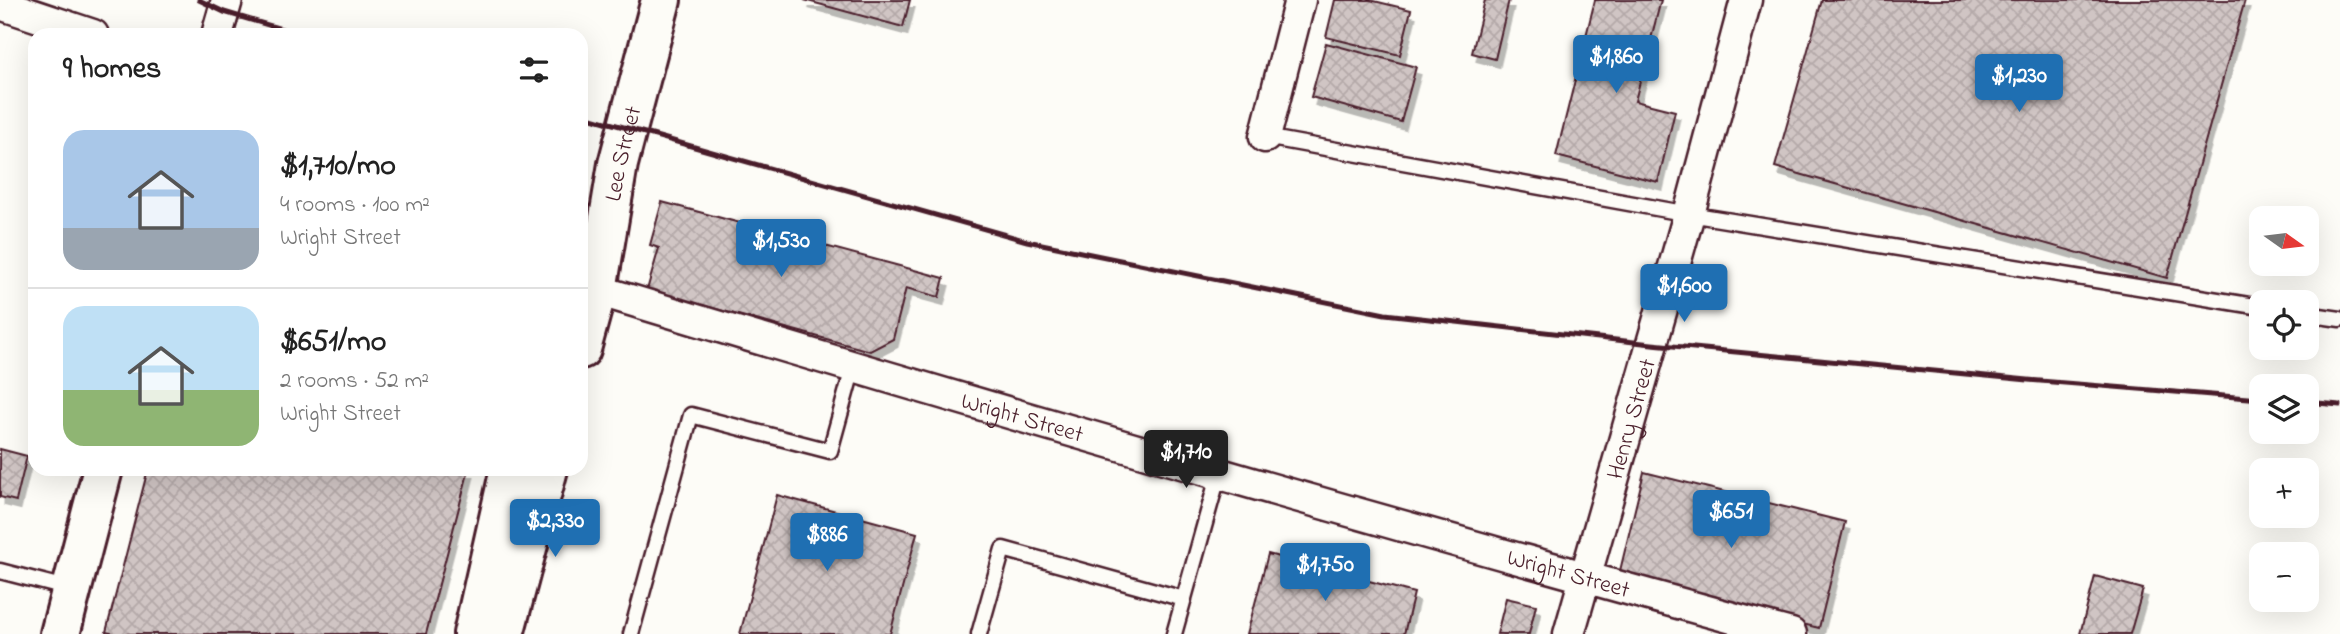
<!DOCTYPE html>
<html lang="en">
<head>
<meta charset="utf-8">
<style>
  :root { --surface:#fff; --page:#f2f2f2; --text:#222; --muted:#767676; --line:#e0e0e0; --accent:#1f6fb2 }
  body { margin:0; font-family:"Indie Flower",sans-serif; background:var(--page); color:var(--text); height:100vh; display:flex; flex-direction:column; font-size:26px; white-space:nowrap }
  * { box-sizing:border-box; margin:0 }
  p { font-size:23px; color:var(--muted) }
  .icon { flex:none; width:38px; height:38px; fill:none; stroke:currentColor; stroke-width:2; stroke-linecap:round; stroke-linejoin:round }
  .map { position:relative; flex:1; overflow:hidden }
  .details { position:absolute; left:28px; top:28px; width:560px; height:448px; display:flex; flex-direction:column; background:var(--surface); border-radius:21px; box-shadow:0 7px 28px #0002 }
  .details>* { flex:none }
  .needle { width:46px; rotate:104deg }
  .tools { position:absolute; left:2249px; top:206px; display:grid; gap:14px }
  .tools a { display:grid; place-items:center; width:70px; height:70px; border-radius:14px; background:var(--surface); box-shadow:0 7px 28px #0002; font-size:35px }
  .price { position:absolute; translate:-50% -60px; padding:0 16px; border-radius:7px; background:var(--accent); color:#fff; font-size:23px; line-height:46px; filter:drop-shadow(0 2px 4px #0008) }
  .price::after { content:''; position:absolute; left:50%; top:42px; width:21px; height:16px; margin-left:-10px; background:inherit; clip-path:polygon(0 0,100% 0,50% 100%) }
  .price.selected { background:#222; color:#fff }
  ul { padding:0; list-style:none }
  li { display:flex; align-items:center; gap:21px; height:175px; padding:0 35px }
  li+li { border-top:2px solid var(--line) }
  li span { display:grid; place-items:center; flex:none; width:196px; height:140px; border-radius:21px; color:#555 }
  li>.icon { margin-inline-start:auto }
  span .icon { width:84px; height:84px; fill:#fffc; stroke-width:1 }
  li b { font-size:30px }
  h2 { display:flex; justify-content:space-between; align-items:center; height:84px; padding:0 35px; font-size:30px }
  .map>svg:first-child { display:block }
  .building { fill:url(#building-cross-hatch); stroke:#4a1f2b; stroke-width:2; filter:url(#shadow) }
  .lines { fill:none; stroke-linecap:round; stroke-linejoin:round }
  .lane-casing { stroke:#4a1f2b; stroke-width:19 }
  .street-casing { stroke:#4a1f2b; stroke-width:35 }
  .secondary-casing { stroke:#4a1f2b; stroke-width:44 }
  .lane { stroke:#fdfcf7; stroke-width:14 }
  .street { stroke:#fdfcf7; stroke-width:30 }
  .secondary { stroke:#fdfcf7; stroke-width:38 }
  .rail { stroke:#4a1f2b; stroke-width:5 }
  .labels { text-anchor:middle; stroke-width:5; stroke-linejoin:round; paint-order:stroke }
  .street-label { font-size:24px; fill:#4a1f2b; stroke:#fdfcf7 }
</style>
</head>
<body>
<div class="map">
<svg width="2340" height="634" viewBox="0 0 2340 634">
  <defs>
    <pattern id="building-cross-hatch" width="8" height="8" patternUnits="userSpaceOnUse" patternTransform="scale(1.75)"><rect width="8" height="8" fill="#d0c5c4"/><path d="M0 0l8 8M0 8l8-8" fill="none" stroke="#b4a9a9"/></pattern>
    <filter id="shadow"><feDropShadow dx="4.5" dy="8" stdDeviation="0" flood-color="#0004"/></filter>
  </defs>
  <rect width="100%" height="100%" fill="#fdfcf7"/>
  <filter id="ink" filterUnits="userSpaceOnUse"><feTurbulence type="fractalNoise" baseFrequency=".0143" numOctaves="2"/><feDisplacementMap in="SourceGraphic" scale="14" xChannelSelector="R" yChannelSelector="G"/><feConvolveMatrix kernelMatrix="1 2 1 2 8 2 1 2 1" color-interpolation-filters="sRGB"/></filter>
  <g filter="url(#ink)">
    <path class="building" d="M 804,0 L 910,0 L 903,27 Z
      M 1335,0 L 1370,0 L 1411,10 L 1400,55 L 1326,37 Z
      M 1485,0 L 1509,0 L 1495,59 L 1472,53 Z
      M 1595,0 L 1661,0 L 1635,101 L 1675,111 L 1658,182 L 1556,156 Z
      M 1822,0 L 2245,0 L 2167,278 L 1775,167 Z
      M 1326,43 L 1416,67 L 1401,122 L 1311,97 Z
      M 662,202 L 944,278 L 939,297 L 906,288 L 893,339 L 870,351 L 647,290 L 659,248 L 650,245 Z
      M 0,449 L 27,456 L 16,501 L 0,497 Z
      M 148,469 L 469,469 L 426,634 L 115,634 L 106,632 Z
      M 1644,472 L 1845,522 L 1819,628 L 1618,579 Z
      M 777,495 L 917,533 L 890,634 L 740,634 Z
      M 1268,554 L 1414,593 L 1404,634 L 1247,634 Z
      M 2095,576 L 2143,589 L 2130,634 L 2080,634 Z
      M 1506,598 L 1536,605 L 1529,634 L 1497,634 Z"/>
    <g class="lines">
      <g class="lane-casing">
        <path id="lane" d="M 1265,137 L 1689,214 L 2261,307
          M 2306,314 L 2340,319
          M 0,571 L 70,589
          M 631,634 L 691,415 L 830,451 L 853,368
          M 979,634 L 1003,549 L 1184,599
          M 1174,634 L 1219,473"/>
      </g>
      <g class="street-casing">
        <g id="street">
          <path d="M 0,4 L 93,35"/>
          <path d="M 217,35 L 227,0"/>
          <path d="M 1265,137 L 1300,0"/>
          <path id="s1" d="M 597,290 C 993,410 1391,525 1791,634"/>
          <path id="s2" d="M 1569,634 L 1689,214 L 1746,0"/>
        </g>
      </g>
      <g class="secondary-casing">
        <g id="secondary">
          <path id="s3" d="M 581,349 L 597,290 L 618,164 L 661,0"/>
          <path d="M 60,634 L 103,469"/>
          <path d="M 473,634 L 510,469"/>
          <path d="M 504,634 L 548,469"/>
        </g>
      </g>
      <use href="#lane" class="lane"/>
      <use href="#street" class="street"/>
      <use href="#secondary" class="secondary"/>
      <path class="rail" d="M 199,0 L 224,12 L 302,35
        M 581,115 L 1027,241 L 1385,314 L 1652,344 L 2028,380 L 2261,399
        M 2306,402 L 2340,405"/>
    </g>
  </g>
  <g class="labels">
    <g class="street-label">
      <text dy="8" stroke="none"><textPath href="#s3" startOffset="200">Lee Street</textPath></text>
      <text dy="8" stroke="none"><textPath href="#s1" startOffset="444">Wright Street</textPath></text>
      <text dy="8" stroke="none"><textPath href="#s2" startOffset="224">Henry Street</textPath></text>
      <text dy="8" stroke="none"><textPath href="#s1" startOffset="1012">Wright Street</textPath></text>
    </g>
  </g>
</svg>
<div class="tools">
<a><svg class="needle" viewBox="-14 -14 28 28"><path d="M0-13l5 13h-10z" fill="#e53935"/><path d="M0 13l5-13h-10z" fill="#767676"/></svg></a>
<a><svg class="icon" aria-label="locate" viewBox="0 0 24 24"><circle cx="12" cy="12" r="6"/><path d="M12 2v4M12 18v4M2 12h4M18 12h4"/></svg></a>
<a><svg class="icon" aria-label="layers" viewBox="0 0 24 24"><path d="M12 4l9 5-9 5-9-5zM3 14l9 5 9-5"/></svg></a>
<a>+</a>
<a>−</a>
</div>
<b class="price" style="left:1616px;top:95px">$1,860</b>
<b class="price" style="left:2019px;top:114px">$1,230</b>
<b class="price" style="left:781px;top:279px">$1,530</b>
<b class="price" style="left:1684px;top:324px">$1,600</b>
<b class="price selected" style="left:1186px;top:490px">$1,710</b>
<b class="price" style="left:1731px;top:550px">$651</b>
<b class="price" style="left:555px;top:559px">$2,330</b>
<b class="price" style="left:827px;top:573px">$886</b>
<b class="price" style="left:1325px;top:603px">$1,750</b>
<section class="details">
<h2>9 homes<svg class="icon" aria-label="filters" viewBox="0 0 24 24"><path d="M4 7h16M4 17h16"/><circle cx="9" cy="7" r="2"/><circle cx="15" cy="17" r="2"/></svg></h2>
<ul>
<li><span style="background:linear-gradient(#a9c7e8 70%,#9aa5b1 0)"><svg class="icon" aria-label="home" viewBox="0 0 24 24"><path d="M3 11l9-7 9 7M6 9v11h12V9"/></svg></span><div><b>$1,710/mo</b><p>4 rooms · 100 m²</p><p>Wright Street</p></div></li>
<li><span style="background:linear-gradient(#bfe0f5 60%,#8fb573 0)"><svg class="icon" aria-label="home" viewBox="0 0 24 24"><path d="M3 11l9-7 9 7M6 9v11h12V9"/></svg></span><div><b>$651/mo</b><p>2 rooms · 52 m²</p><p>Wright Street</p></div></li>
</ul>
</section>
</div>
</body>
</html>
